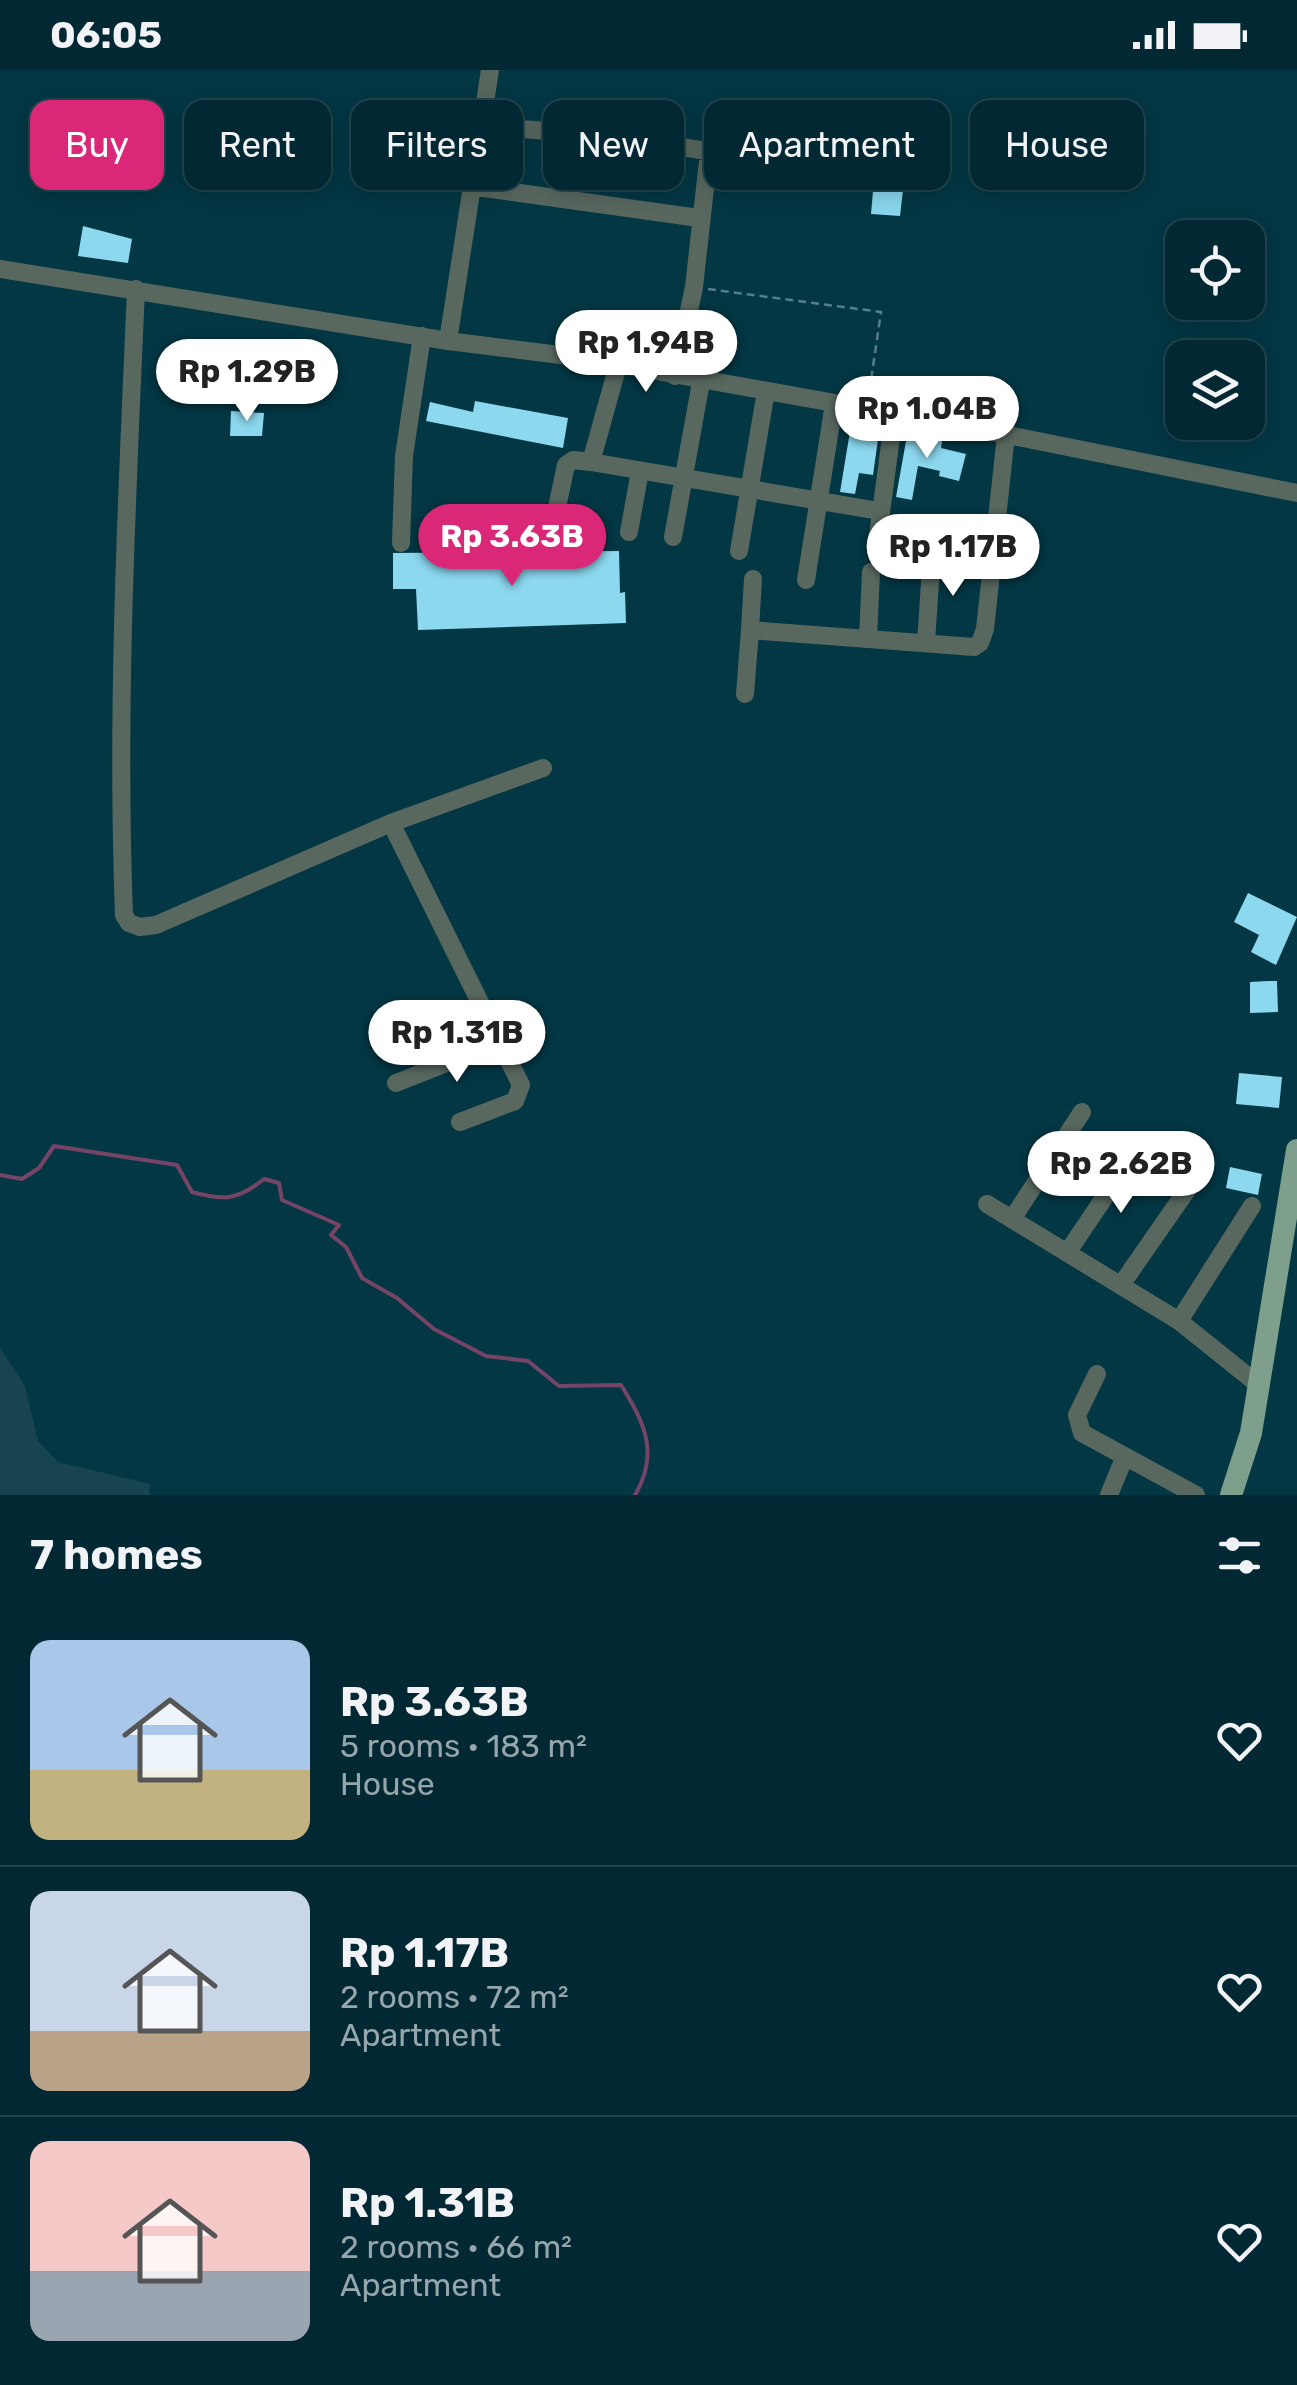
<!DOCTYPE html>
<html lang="en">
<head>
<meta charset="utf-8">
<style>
  :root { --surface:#022933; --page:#0c313b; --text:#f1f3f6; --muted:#96a6ac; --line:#23454e; --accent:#db2777 }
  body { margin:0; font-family:Rubik,sans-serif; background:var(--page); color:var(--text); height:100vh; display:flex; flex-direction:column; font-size:38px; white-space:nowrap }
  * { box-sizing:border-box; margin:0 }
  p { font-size:32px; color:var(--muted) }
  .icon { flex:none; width:55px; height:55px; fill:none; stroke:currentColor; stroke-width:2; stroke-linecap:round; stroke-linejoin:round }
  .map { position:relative; height:1425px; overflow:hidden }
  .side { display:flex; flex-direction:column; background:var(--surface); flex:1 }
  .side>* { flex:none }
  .banner { position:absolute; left:30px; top:30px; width:1238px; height:90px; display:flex; gap:20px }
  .fabs { position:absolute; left:1165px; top:150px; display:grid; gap:20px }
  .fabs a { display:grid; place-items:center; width:100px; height:100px; border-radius:20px; background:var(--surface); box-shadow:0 5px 25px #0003,0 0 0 2px var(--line); font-size:50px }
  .price { position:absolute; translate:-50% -85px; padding:0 22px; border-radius:35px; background:#fff; color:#222; font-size:32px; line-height:65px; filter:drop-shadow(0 2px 5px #0008) }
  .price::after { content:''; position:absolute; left:50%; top:60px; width:30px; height:22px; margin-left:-15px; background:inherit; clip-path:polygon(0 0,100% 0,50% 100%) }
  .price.on { background:var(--accent); color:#fff }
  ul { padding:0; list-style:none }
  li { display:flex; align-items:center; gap:30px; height:250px; padding:0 30px }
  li+li { border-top:2px solid var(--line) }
  li span { display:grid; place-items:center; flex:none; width:280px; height:200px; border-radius:20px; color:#555 }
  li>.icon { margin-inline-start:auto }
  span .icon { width:120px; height:120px; fill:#fffc; stroke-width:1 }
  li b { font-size:42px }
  h2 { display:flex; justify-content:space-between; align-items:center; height:120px; padding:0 30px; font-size:42px }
  .pill { padding:0 35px; border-radius:20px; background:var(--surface); box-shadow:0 5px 25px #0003,0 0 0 2px var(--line); font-size:35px; line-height:90px }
  .pill.on { background:var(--accent); color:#fff }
  .status { display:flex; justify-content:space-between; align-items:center; height:70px; padding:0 50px; background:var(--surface); direction:ltr }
  .status svg { height:28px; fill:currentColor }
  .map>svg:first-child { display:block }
  .built { fill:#184450 }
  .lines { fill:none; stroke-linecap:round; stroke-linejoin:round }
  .stream { stroke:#764466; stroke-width:4 }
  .building { fill:#8bd8ef }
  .path { stroke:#557f8a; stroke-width:2.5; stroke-dasharray:8 5; stroke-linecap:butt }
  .minor { stroke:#58685f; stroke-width:18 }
  .major { stroke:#7d9f8b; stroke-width:22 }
</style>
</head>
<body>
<div class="status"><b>06:05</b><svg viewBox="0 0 49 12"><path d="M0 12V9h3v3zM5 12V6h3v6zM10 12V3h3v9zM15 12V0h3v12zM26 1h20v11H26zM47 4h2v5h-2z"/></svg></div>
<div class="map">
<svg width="1297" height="1425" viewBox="0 0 1297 1425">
  <rect width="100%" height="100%" fill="#033744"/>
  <path class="built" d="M 0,1278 L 25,1316 L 38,1371 L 58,1392 L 150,1414 L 149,1425 L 0,1425 Z"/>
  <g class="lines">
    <path class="stream" d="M 0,1105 L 22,1109 L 39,1098 L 54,1076 L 177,1095 L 192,1122 C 224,1131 238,1130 264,1109 L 279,1113 L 282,1130 L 339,1155 L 331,1165 L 346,1177 L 362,1208 L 397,1228 L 434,1259 L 486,1286 L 528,1291 L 559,1316 L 621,1315 C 644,1352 660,1383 635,1425"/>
  </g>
  <path class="building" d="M 893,119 L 903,120 L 900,146 L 871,144 L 873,121 Z
    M 83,156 L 132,169 L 128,193 L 78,186 Z
    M 475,331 L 568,348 L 563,378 L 426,351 L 430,332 L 473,342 Z
    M 231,341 L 264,343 L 262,366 L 230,366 Z
    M 852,349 L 880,355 L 873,405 L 859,403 L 855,424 L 840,422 Z
    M 908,360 L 943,366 L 941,378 L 966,384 L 959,411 L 939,406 L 940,401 L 918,396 L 912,430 L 896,427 Z
    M 619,481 L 620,523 L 625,522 L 626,553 L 418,560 L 416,519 L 393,519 L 393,483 Z
    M 1248,823 L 1297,847 L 1276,895 L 1251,882 L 1259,865 L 1234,852 Z
    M 1268,911 L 1277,911 L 1278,942 L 1250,943 L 1250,912 Z
    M 1239,1003 L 1282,1007 L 1279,1038 L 1236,1034 Z
    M 1230,1097 L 1262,1104 L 1258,1125 L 1226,1118 Z"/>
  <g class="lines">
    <path class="path" d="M 708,219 L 881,242 L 869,324"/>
    <path class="minor" d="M 481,56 L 614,66 L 885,110
      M 470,116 L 699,148
      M 0,199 L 448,271 L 584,288 L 968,357 L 1297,423
      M 136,219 C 127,427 116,637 124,845 L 129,853 L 140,857 L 156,855 L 391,753 L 543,698
      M 448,271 L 490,0
      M 618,295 L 591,392 L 879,441
      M 675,306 L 694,217 L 709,82
      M 553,456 L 566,395 L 573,390 L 591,392
      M 629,462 L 640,401
      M 673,467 L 701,312
      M 401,473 L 404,386 L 422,266
      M 876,480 L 894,345
      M 739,481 L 766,321
      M 753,509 L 750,560 L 974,577 L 980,573 L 985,559 L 1006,365
      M 806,510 L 834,334
      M 868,568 L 871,502
      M 926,572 L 932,483
      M 745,624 L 750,560
      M 391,753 L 521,1015 L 515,1031 L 460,1052
      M 396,1013 L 500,972
      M 987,1134 L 1179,1251 L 1260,1316
      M 1012,1149 L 1082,1042
      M 1067,1183 L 1135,1082
      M 1121,1215 L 1196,1107
      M 1179,1251 L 1252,1136
      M 1097,1304 L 1077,1345 L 1082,1363 L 1196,1425
      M 1109,1425 L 1125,1386"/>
    <path class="major" d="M 1231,1425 L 1251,1363 L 1297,1080"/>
  </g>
</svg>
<div class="fabs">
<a><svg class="icon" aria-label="locate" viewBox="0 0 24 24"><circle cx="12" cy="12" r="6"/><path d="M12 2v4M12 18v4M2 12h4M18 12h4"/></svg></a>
<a><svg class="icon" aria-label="layers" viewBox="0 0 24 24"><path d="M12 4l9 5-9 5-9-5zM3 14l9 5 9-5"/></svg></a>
</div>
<b class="price" style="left:646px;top:325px">Rp 1.94B</b>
<b class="price" style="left:247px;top:354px">Rp 1.29B</b>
<b class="price" style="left:927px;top:391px">Rp 1.04B</b>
<b class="price on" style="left:512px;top:519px">Rp 3.63B</b>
<b class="price" style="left:953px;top:529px">Rp 1.17B</b>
<b class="price" style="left:457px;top:1015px">Rp 1.31B</b>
<b class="price" style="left:1121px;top:1146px">Rp 2.62B</b>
<div class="banner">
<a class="pill on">Buy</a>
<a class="pill">Rent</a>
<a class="pill">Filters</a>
<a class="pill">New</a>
<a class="pill">Apartment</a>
<a class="pill">House</a>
</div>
</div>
<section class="side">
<h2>7 homes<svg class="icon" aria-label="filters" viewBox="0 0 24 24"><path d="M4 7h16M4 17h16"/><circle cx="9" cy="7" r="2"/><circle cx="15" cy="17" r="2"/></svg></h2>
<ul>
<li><span style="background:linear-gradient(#a9c7e8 65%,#c2b280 0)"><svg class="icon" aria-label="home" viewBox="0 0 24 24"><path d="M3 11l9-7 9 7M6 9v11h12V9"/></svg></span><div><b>Rp 3.63B</b><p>5 rooms · 183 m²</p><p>House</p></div><svg class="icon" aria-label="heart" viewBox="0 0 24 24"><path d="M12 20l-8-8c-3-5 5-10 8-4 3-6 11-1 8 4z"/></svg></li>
<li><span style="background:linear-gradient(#c9d6e8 70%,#b9a48a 0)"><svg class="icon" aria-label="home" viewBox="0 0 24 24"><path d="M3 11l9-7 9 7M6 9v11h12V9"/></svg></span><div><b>Rp 1.17B</b><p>2 rooms · 72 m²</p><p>Apartment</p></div><svg class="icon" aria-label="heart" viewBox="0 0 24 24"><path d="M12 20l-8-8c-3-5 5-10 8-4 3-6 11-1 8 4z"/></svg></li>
<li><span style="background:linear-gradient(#f6c9c9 65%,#9aa5b1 0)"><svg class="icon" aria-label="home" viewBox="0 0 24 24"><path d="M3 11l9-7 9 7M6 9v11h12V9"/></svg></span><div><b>Rp 1.31B</b><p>2 rooms · 66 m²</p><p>Apartment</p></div><svg class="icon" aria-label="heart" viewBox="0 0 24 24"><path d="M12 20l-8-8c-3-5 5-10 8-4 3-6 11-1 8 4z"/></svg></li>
</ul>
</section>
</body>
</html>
